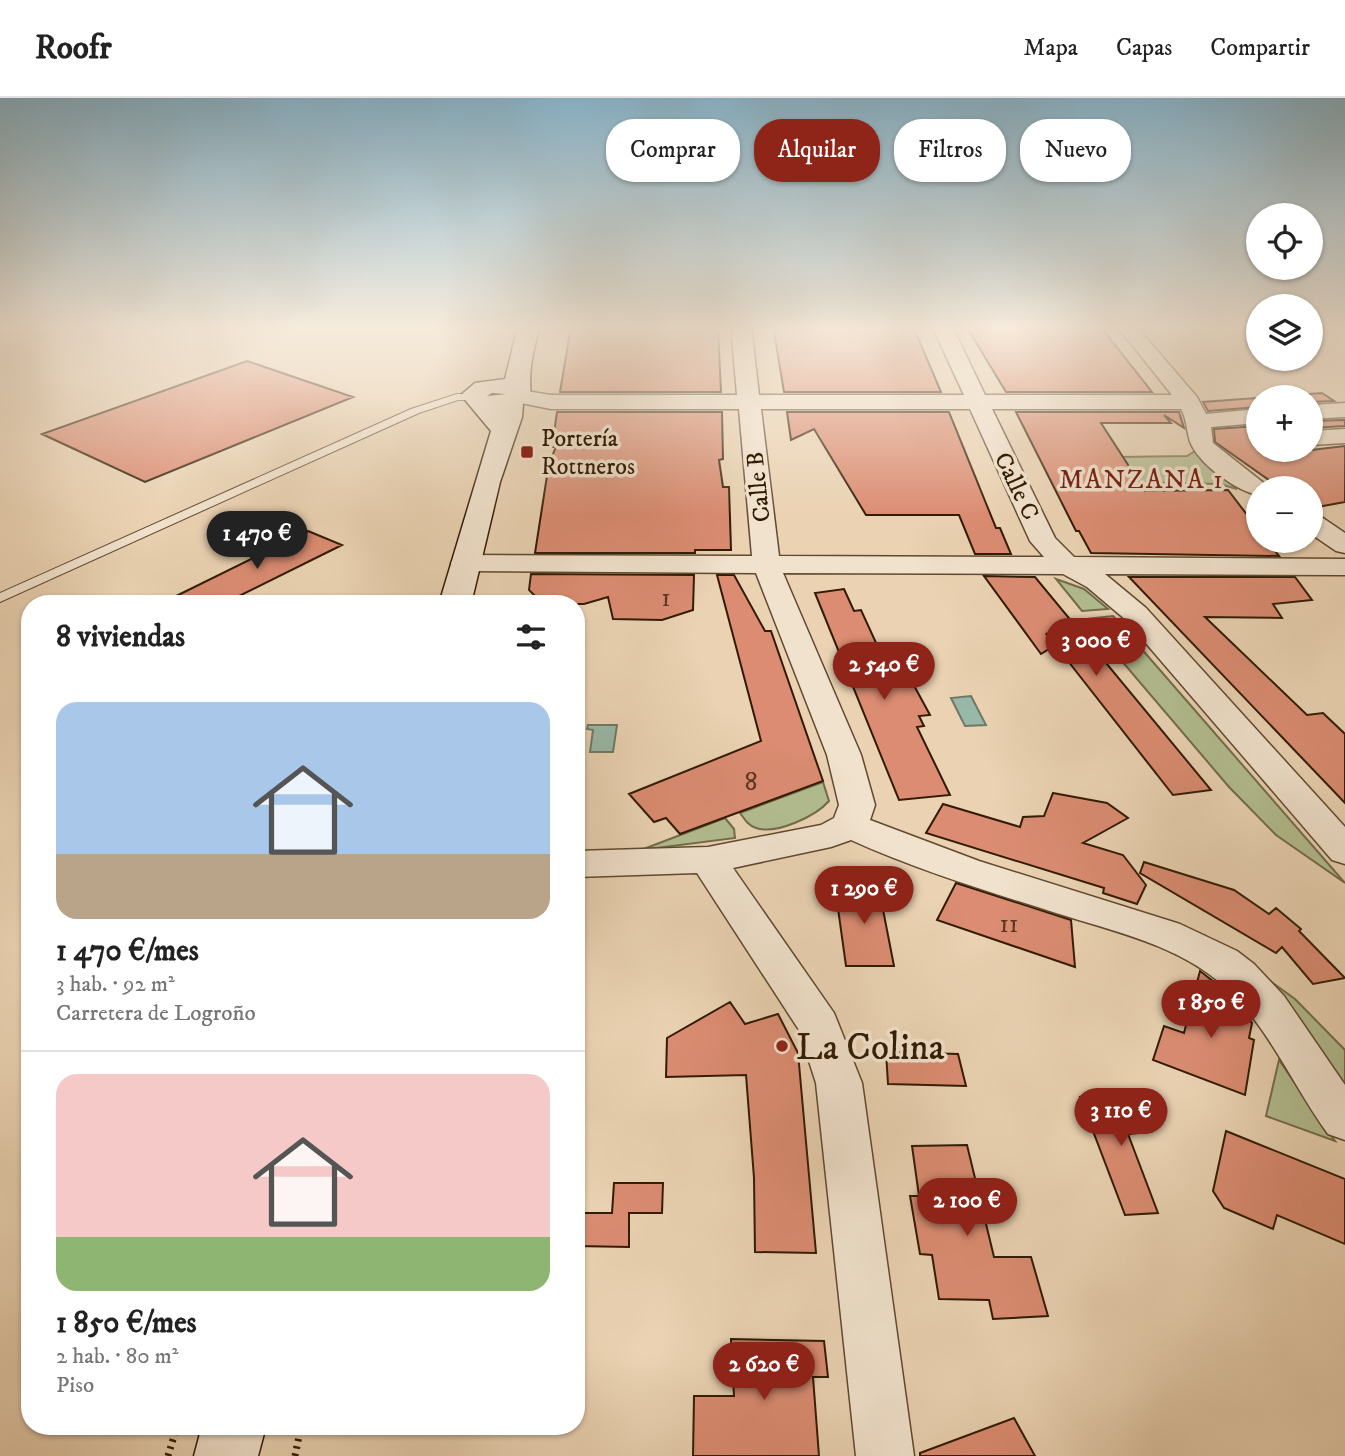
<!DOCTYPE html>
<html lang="es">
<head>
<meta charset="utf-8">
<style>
  :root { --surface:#fff; --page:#f2f2f2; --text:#222; --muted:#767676; --line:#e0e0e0; --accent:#8f2418 }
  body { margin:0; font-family:"IM FELL DW Pica",serif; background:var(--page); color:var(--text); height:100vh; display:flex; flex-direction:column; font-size:26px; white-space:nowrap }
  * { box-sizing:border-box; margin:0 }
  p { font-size:23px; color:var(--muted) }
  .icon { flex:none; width:38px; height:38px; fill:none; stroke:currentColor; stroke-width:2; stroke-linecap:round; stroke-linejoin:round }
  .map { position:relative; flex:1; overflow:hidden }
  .drawer { position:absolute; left:21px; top:497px; width:564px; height:840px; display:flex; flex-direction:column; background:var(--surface); border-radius:28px; box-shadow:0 2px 5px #0004 }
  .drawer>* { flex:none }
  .hud { position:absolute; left:606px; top:21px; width:634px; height:63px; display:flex; gap:14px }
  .controls { position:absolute; left:1246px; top:105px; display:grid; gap:14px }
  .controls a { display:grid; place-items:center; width:77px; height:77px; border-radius:50%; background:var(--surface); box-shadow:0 2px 5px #0004; font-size:35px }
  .price { position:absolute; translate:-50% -60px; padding:0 16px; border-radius:24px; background:var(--accent); color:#fff; font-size:23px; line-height:46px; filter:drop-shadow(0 2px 4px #0008) }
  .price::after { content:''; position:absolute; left:50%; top:42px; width:21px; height:16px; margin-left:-10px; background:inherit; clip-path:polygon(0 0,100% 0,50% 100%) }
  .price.active { background:#222; color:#fff }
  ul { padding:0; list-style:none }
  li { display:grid; align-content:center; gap:14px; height:371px; padding:0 35px }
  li+li { border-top:2px solid var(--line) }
  li span { display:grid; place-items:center; height:217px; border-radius:21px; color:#555 }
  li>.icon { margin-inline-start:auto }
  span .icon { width:126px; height:126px; fill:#fffc; stroke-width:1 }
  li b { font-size:30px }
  h2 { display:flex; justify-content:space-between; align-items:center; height:84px; padding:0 35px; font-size:30px }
  .chip { padding:0 24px; border-radius:28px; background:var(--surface); box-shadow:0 2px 5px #0004; font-size:24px; line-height:63px }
  .chip.active { background:var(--accent); color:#fff }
  header { display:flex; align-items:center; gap:42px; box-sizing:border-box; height:98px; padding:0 35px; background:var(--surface); border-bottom:2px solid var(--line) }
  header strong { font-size:33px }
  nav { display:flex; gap:38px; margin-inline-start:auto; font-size:24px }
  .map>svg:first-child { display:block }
  .green { fill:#b2bd90; stroke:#726c4a; stroke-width:2 }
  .water { fill:#98b8a8; stroke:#6f7966; stroke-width:2 }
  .building { fill:#db8c72; stroke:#311b03; stroke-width:2 }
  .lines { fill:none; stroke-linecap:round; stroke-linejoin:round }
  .lane-casing { stroke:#5f492f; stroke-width:2 }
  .street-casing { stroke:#5f492f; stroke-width:3 }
  .secondary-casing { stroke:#311b03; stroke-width:3 }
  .path { stroke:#311b03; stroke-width:7; stroke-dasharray:2.5 5; stroke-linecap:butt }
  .lane { fill:#f1e2cd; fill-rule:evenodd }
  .street { fill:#f1e2cd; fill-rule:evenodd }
  .secondary { fill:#f1e2cd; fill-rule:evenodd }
  .poi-dot { fill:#8f2418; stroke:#f1e2cd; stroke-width:2.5 }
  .labels { text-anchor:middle; stroke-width:7; stroke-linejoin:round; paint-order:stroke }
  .far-poi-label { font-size:24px; fill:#311b03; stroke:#f1e2cd; text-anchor:start }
  .far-street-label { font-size:24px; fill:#311b03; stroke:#f1e2cd }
  .far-neighbourhood-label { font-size:26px; letter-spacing:2px; fill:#7a1f14; stroke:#f1e2cd }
  .number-label { font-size:26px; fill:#5c371f }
  .near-poi-label { font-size:37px; fill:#311b03; stroke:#f1e2cd; text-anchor:start }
</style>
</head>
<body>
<header>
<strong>Roofr</strong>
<nav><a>Mapa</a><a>Capas</a><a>Compartir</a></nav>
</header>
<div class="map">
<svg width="1345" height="1358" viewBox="0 0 1345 1358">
  <rect width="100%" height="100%" fill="#ead2b2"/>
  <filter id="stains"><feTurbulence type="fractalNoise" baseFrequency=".00286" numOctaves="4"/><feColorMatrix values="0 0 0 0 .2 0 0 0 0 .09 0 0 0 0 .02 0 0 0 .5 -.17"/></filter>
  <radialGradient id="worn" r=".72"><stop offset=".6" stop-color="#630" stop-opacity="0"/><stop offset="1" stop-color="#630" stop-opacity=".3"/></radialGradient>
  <path class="green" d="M 1195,353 L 1237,391 L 1220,386 L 1133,384 L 1118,359 L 1187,358 Z
    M 1056,481 L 1084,491 L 1108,511 L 1082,513 Z
    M 1113,518 L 1345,785 L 1276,737 L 1229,689 L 1086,521 Z
    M 823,684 L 829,703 C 816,718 776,737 756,730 C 749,728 745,722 740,715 Z
    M 725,720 L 734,731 L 735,740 L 641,752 Z
    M 1244,864 L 1295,901 L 1345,952 L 1345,997 Z
    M 1279,962 L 1335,1043 L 1266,1018 Z"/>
  <path class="water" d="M 971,598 L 986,627 L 965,628 L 951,600 Z
    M 588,627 L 617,627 L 613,654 L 590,654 L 593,632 L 587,631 Z"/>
  <path class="building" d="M 571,228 L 718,228 L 721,294 L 560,294 Z
    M 773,228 L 913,228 L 941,294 L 784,294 Z
    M 966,228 L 1100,228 L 1152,294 L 1006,294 Z
    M 247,263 L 353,299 L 145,384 L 42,336 Z
    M 1322,295 L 1334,303 L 1311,304 L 1311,299 L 1268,299 Z
    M 1256,300 L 1258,309 L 1208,313 L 1203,304 Z
    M 557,314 L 722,314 L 723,361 L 719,362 L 723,389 L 729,389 L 731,452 L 695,452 L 695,455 L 535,455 L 549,365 L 556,349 L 552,349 Z
    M 787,314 L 949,314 L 996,430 L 1000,430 L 1011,456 L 975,456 L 959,417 L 866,417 L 814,331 L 791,342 Z
    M 1016,314 L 1179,314 L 1184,330 L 1164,317 L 1171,325 L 1101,325 L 1145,393 L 1228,392 L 1258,431 L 1258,443 L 1267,443 L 1279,458 L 1091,455 L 1079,433 L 1076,433 Z
    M 1345,322 L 1345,328 L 1311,330 L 1311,323 Z
    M 1258,328 L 1258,352 L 1311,352 L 1345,348 L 1345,404 L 1312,410 L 1311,390 L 1280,390 L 1215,344 L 1214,331 Z
    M 308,433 L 342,447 L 223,506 L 160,506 Z
    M 531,476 L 694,477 L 693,512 L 662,522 L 613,521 L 608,499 L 584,506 L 543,506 L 529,492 Z
    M 717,477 L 734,477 L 765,533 L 771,533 L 823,683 L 680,736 L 666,720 L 654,724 L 629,696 L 761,643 Z
    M 984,478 L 1035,479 L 1211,692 L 1173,697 L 1046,535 L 1052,549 L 1041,556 Z
    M 1129,479 L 1295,479 L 1312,502 L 1273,506 L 1282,520 L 1205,519 L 1307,617 L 1323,615 L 1345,636 L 1345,705 Z
    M 844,491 L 854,513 L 861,512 L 894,584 L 911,582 L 930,617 L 919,618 L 924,628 L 917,629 L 950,697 L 899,702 L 815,495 Z
    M 1053,695 L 1107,705 L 1128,720 L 1083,745 L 1123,757 L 1146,787 L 1137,806 L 1103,795 L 1104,790 L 926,735 L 943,706 L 1020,729 L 1023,719 L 1044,718 Z
    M 1144,764 L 1234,792 L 1269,816 L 1276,810 L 1301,831 L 1299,833 L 1345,880 L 1313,886 L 1282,849 L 1276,855 L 1140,775 Z
    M 956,785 L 1071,822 L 1075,869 L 937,822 Z
    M 878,786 L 894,868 L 846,868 L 835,789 Z
    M 1200,873 L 1223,891 L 1252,925 L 1249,940 L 1254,942 L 1245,997 L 1153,962 L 1164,928 L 1184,935 Z
    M 730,904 L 745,926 L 778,916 L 798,955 L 816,1155 L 755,1154 L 754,1080 L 746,977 L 666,979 L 667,940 Z
    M 886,954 L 958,956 L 966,988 L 888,986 Z
    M 1132,996 L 1151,1034 L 1128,1036 L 1158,1115 L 1125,1117 L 1080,999 Z
    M 1226,1033 L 1345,1081 L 1345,1146 L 1277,1117 L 1273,1131 L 1224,1110 L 1213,1093 Z
    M 967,1047 L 994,1159 L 1031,1159 L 1048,1218 L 993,1221 L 989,1202 L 939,1201 L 932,1157 L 920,1156 L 910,1098 L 919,1098 L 912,1048 Z
    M 614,1085 L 663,1085 L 662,1115 L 629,1115 L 629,1149 L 576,1148 L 576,1115 L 612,1115 Z
    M 731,1241 L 824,1243 L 828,1279 L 813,1279 L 819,1358 L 693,1358 L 694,1298 L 734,1298 Z
    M 1014,1320 L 1035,1358 L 920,1358 L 920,1355 Z"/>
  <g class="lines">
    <g class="lane-casing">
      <path id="lane" d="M 457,296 L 473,296 L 478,299 L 473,302 L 458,302 L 419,315 L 0,504 L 0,495 L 411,311 Z"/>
    </g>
    <g class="street-casing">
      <path id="street" d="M 731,228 L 751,228 L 759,297 L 964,297 L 932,228 L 952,228 L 985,297 L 1172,297 L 1117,228 L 1136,228 L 1197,299 L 1206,316 L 1258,311 L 1258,325 L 1211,329 L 1213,345 L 1270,390 L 1258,390 L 1258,397 C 1237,393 1202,368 1192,348 C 1186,337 1188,323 1181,311 L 992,311 L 1055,440 L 1074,459 L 1345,461 L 1345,477 L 1105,476 L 1146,510 L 1345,729 L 1345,766 L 1332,762 L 1126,522 L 1087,489 L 1063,476 L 783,475 L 861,657 L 875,707 L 870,722 L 979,763 L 1180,826 L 1237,853 L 1254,866 L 1284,898 L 1345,987 L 1345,1042 L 1328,1036 C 1293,988 1269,929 1225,889 C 1179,847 1113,833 1056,815 C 987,793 917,772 851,742 L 831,749 L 733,770 L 834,915 L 862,985 L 914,1358 L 856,1358 L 816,985 L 799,932 L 697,775 L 576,779 L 576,753 L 708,749 L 821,727 L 834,720 L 839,707 L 827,657 L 756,475 L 465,473 L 455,471 L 451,465 L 455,459 L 465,457 L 752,458 L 739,311 L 551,311 L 511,303 L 508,298 L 519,292 L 551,297 L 737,297 ZM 761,311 L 970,311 L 1030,443 L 1044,459 L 779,458 Z
        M 1345,305 L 1345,319 L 1311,321 L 1311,307 Z
        M 1345,331 L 1345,345 L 1311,347 L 1311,333 Z
        M 1311,416 L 1320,418 L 1345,435 L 1345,455 L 1336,453 L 1311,436 Z"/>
    </g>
    <g class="secondary-casing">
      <path id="secondary" d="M 518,228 L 540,228 C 533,253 528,274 531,298 L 523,306 L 522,319 L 500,384 L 471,506 L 439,506 L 491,333 L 461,297 L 475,285 L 505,281 ZM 492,295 L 506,296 L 487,298 Z
        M 202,1328 L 266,1328 L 258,1358 L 194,1358 Z"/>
    </g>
    <path class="path" d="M 168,1358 L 177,1328
      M 295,1358 L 301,1328"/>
    <use href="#lane" class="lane"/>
    <use href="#street" class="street"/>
    <use href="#secondary" class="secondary"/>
  </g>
  <linearGradient id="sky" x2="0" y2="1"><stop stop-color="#88b6ce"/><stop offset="0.55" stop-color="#f6ebdc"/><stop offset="1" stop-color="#f6ebdc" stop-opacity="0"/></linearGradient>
  <rect width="1345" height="418" fill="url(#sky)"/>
  <g class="poi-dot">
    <rect x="520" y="347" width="14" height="14" rx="3.5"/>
    <circle cx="782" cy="948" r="7"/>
  </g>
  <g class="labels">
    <g class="far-poi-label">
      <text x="541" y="348">Portería<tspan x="541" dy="28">Rottneros</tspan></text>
    </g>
    <g class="far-street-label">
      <text transform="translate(1017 388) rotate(64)" y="8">Calle C</text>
      <text transform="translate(758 389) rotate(-96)" y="8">Calle B</text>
    </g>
    <g class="far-neighbourhood-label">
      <text x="1142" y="390">MANZANA 1</text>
    </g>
    <g class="number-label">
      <text x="666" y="508">1</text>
      <text x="751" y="692">8</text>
      <text x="1009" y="834">11</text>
    </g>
    <g class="near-poi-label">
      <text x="796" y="961">La Colina</text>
    </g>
  </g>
  <rect width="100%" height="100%" filter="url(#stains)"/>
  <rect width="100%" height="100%" fill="url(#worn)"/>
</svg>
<div class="controls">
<a><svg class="icon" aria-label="locate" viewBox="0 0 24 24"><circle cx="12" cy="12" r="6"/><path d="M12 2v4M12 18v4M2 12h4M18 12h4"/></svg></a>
<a><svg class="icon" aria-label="layers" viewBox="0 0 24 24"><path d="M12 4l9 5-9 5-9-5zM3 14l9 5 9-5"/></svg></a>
<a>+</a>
<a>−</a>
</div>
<b class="price active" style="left:257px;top:473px">1 470 €</b>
<b class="price" style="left:1096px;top:580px">3 000 €</b>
<b class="price" style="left:884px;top:604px">2 540 €</b>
<b class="price" style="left:864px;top:828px">1 290 €</b>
<b class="price" style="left:1211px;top:942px">1 850 €</b>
<b class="price" style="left:1121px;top:1050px">3 110 €</b>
<b class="price" style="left:967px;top:1140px">2 100 €</b>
<b class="price" style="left:764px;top:1304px">2 620 €</b>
<div class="hud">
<a class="chip">Comprar</a>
<a class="chip active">Alquilar</a>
<a class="chip">Filtros</a>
<a class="chip">Nuevo</a>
</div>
<section class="drawer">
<h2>8 viviendas<svg class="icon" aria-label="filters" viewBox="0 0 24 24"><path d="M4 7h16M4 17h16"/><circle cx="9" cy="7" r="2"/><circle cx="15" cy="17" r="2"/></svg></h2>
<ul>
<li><span style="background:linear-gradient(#a9c7e8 70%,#b9a48a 0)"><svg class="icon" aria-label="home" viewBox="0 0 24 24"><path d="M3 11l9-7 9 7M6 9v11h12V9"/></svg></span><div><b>1 470 €/mes</b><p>3 hab. · 92 m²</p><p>Carretera de Logroño</p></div></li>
<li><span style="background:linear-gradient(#f6c9c9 75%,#8fb573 0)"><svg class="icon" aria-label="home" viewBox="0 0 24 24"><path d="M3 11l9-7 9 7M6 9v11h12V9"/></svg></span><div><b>1 850 €/mes</b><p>2 hab. · 80 m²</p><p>Piso</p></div></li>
</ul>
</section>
</div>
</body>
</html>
